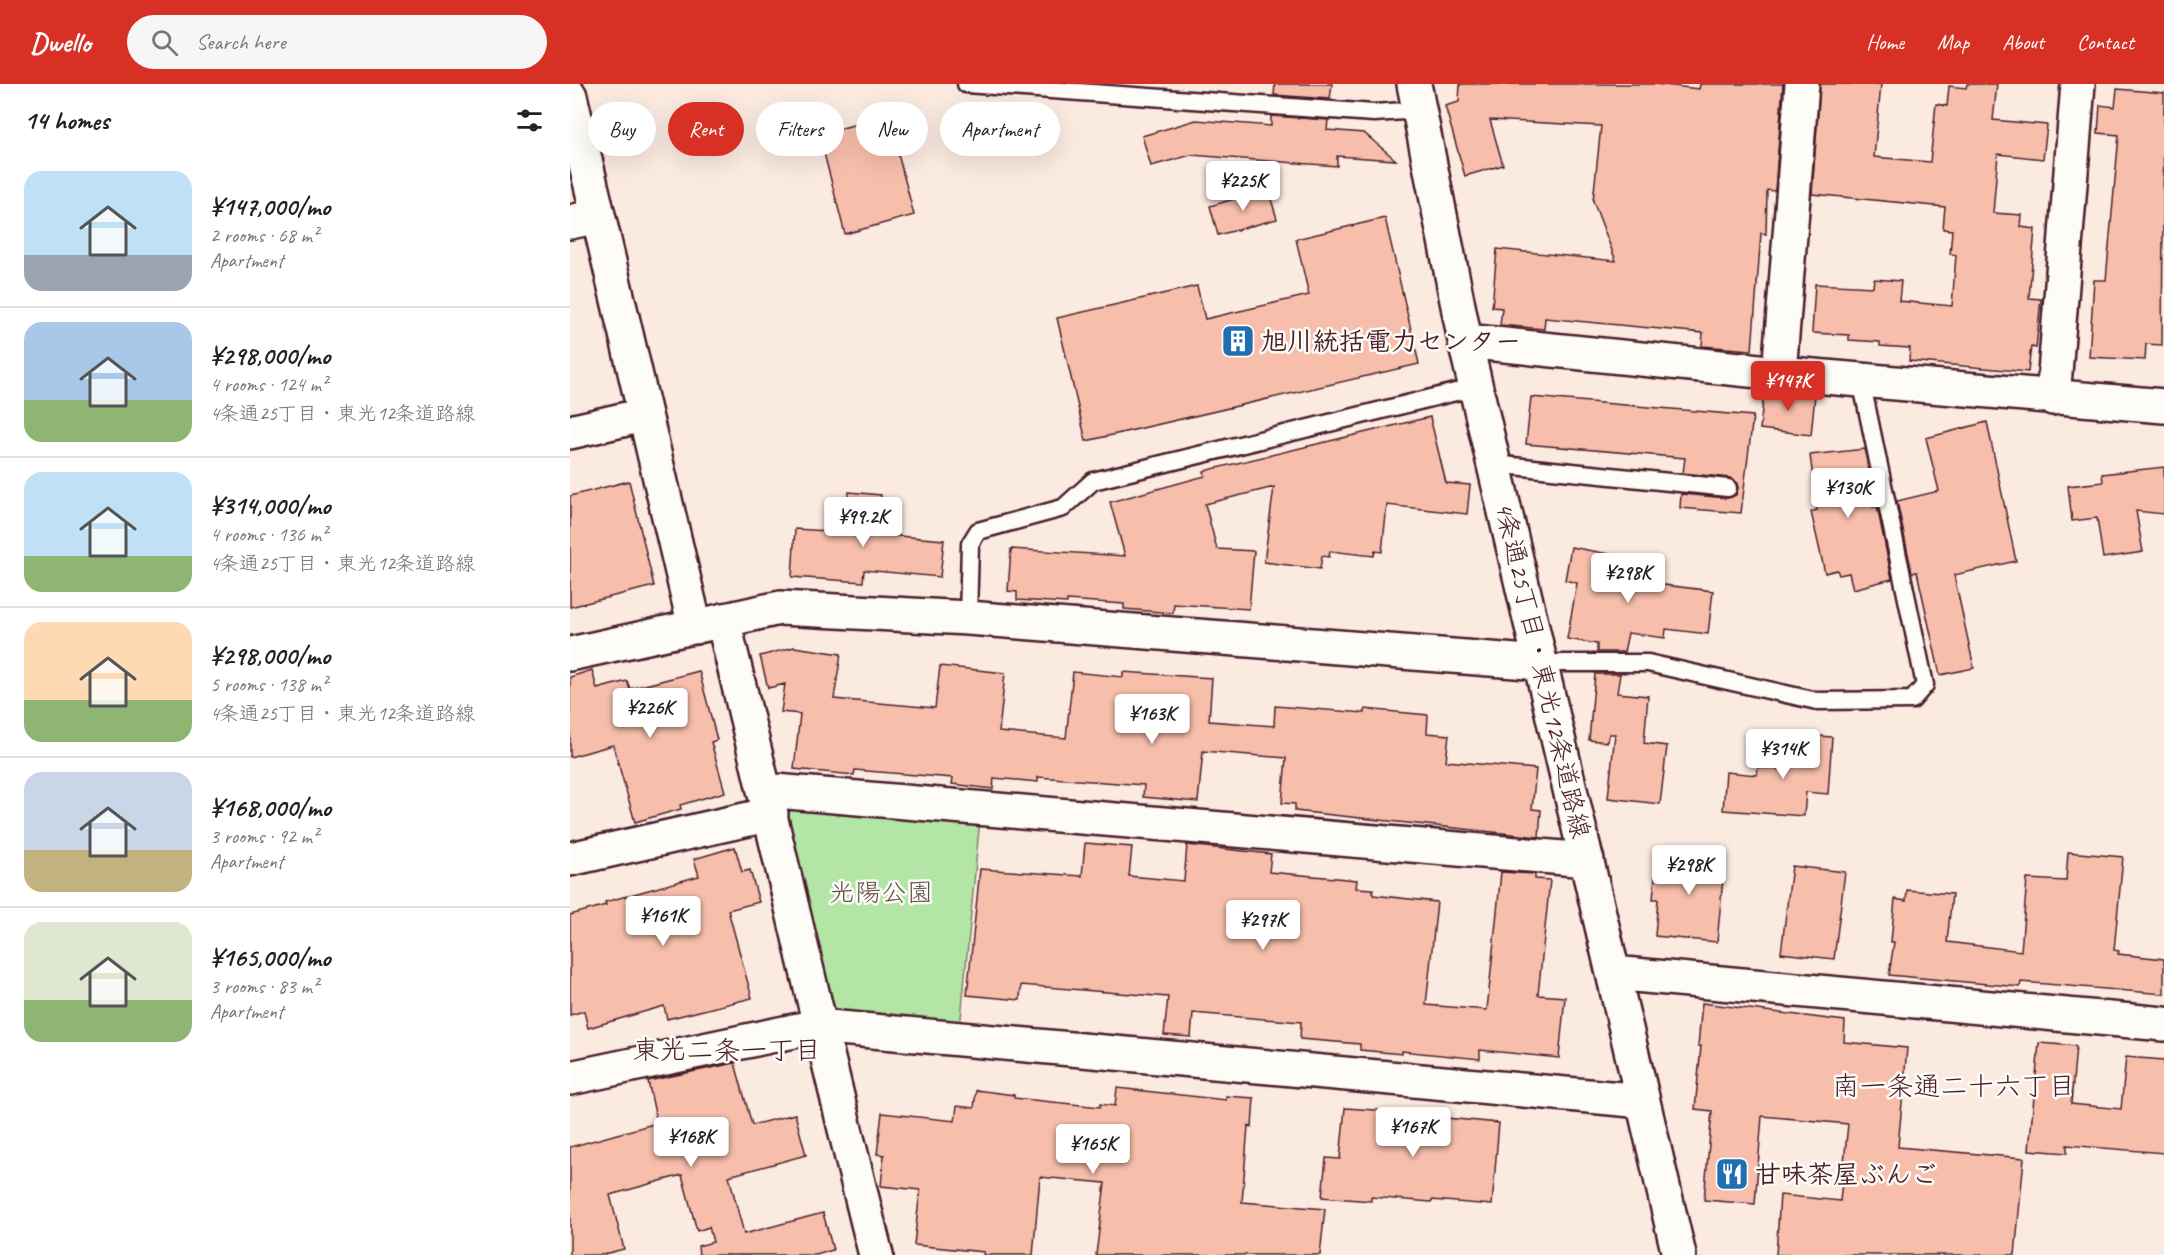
<!DOCTYPE html>
<html lang="en">
<head>
<meta charset="utf-8">
<style>
  :root { --surface:#fff; --page:#f6f6f6; --text:#222; --muted:#767676; --line:#e0e0e0; --accent:#d93025 }
  body { margin:0; font-family:Caveat,"Klee One",sans-serif; background:var(--page); color:var(--text); height:100vh; display:flex; flex-direction:column; font-size:22px; white-space:nowrap }
  * { box-sizing:border-box; margin:0 }
  p { font-size:20px; color:var(--muted) }
  .icon { flex:none; width:33px; height:33px; fill:none; stroke:currentColor; stroke-width:2; stroke-linecap:round; stroke-linejoin:round }
  .map { position:relative; flex:1; overflow:hidden }
  .panel { display:flex; flex-direction:column; background:var(--surface); width:570px }
  .panel>* { flex:none }
  .top-card { position:absolute; left:18px; top:18px; width:570px; height:54px; display:flex; gap:12px }
  .price { position:absolute; translate:-50% -51px; padding:0 14px; border-radius:6px; background:#fff; color:#222; font-size:20px; line-height:39px; filter:drop-shadow(0 2px 3px #0008) }
  .price::after { content:''; position:absolute; left:50%; top:36px; width:18px; height:14px; margin-left:-9px; background:inherit; clip-path:polygon(0 0,100% 0,50% 100%) }
  .price.current { background:var(--accent); color:#fff }
  ul { padding:0; list-style:none }
  li { display:flex; align-items:center; gap:18px; height:150px; padding:0 24px }
  li+li { border-top:2px solid var(--line) }
  li span { display:grid; place-items:center; flex:none; width:168px; height:120px; border-radius:18px; color:#555 }
  li>.icon { margin-inline-start:auto }
  span .icon { width:72px; height:72px; fill:#fffc; stroke-width:1 }
  li b { font-size:26px }
  h2 { display:flex; justify-content:space-between; align-items:center; height:72px; padding:0 24px; font-size:26px }
  .tag { padding:0 21px; border-radius:27px; background:var(--surface); box-shadow:0 6px 24px #0002; font-size:21px; line-height:54px }
  .tag.current { background:var(--accent); color:#fff }
  header { display:flex; align-items:center; gap:36px; box-sizing:border-box; height:84px; padding:0 30px; background:var(--accent); color:#fff }
  header strong { font-size:28px }
  nav { display:flex; gap:33px; margin-inline-start:auto; font-size:21px }
  .search { width:420px; height:54px; background:var(--page); display:flex; align-items:center; gap:15px; box-sizing:border-box; padding:0 21px; border-radius:33px; color:var(--muted); font-size:22px }
  main { display:flex; flex:1; min-height:0 }
  .map>svg:first-child { display:block }
  .green { fill:#b2e5a6; stroke:#7e8268; stroke-width:1.5 }
  .building { fill:#f7bfab; stroke:#4a1f2b; stroke-width:1.5 }
  .lines { fill:none; stroke-linecap:round; stroke-linejoin:round }
  .service-casing { stroke:#4a1f2b; stroke-width:21 }
  .minor-casing { stroke:#4a1f2b; stroke-width:38 }
  .service { stroke:#fdfcf7; stroke-width:16 }
  .minor { stroke:#fdfcf7; stroke-width:33 }
  .labels { text-anchor:middle; stroke-width:5; stroke-linejoin:round; paint-order:stroke }
  .poi-label { font-size:26px; font-weight:bold; fill:#4a1f2b; stroke:#fdfcf7; text-anchor:start }
  .street-label { font-size:26px; fill:#4a1f2b; stroke:#fdfcf7 }
  .park-label { font-size:26px; fill:#64504a; stroke:#fdfcf7 }
  .neighbourhood-label { font-size:27px; fill:#4a1f2b; stroke:#fdfcf7 }
</style>
</head>
<body>
<header>
<strong>Dwello</strong>
<div class="search"><svg class="icon" aria-label="search" viewBox="0 0 24 24"><circle cx="10" cy="10" r="6"/><path d="M15 15l6 6"/></svg>Search here</div>
<nav><a>Home</a><a>Map</a><a>About</a><a>Contact</a></nav>
</header>
<main>
<section class="panel">
<h2>14 homes<svg class="icon" aria-label="filters" viewBox="0 0 24 24"><path d="M4 7h16M4 17h16"/><circle cx="9" cy="7" r="2"/><circle cx="15" cy="17" r="2"/></svg></h2>
<ul>
<li><span style="background:linear-gradient(#bfe0f5 70%,#9aa5b1 0)"><svg class="icon" aria-label="home" viewBox="0 0 24 24"><path d="M3 11l9-7 9 7M6 9v11h12V9"/></svg></span><div><b>¥147,000/mo</b><p>2 rooms · 68 m²</p><p>Apartment</p></div></li>
<li><span style="background:linear-gradient(#a9c7e8 65%,#8fb573 0)"><svg class="icon" aria-label="home" viewBox="0 0 24 24"><path d="M3 11l9-7 9 7M6 9v11h12V9"/></svg></span><div><b>¥298,000/mo</b><p>4 rooms · 124 m²</p><p>4条通25丁目・東光12条道路線</p></div></li>
<li><span style="background:linear-gradient(#bfe0f5 70%,#8fb573 0)"><svg class="icon" aria-label="home" viewBox="0 0 24 24"><path d="M3 11l9-7 9 7M6 9v11h12V9"/></svg></span><div><b>¥314,000/mo</b><p>4 rooms · 136 m²</p><p>4条通25丁目・東光12条道路線</p></div></li>
<li><span style="background:linear-gradient(#ffd9b3 65%,#8fb573 0)"><svg class="icon" aria-label="home" viewBox="0 0 24 24"><path d="M3 11l9-7 9 7M6 9v11h12V9"/></svg></span><div><b>¥298,000/mo</b><p>5 rooms · 138 m²</p><p>4条通25丁目・東光12条道路線</p></div></li>
<li><span style="background:linear-gradient(#c9d6e8 65%,#c2b280 0)"><svg class="icon" aria-label="home" viewBox="0 0 24 24"><path d="M3 11l9-7 9 7M6 9v11h12V9"/></svg></span><div><b>¥168,000/mo</b><p>3 rooms · 92 m²</p><p>Apartment</p></div></li>
<li><span style="background:linear-gradient(#dfe7d0 65%,#8fb573 0)"><svg class="icon" aria-label="home" viewBox="0 0 24 24"><path d="M3 11l9-7 9 7M6 9v11h12V9"/></svg></span><div><b>¥165,000/mo</b><p>3 rooms · 83 m²</p><p>Apartment</p></div></li>
</ul>
</section>
<div class="map">
<svg width="1594" height="1171" viewBox="0 0 1594 1171">
  <rect width="100%" height="100%" fill="#fbeae0"/>
  <filter id="ink" filterUnits="userSpaceOnUse"><feTurbulence type="fractalNoise" baseFrequency=".0167" numOctaves="2"/><feDisplacementMap in="SourceGraphic" scale="12" xChannelSelector="R" yChannelSelector="G"/><feConvolveMatrix kernelMatrix="1 2 1 2 8 2 1 2 1" color-interpolation-filters="sRGB"/></filter>
  <g filter="url(#ink)">
    <path class="green" d="M 194,706 L 411,724 L 389,955 L 248,942 Z"/>
    <path class="building" d="M 705,0 L 762,0 L 760,15 L 704,11 Z
      M 890,0 L 1085,0 L 1129,5 L 1130,0 L 1213,0 L 1205,107 L 1197,106 L 1196,150 L 1191,149 L 1182,266 L 1132,262 L 1133,249 L 975,234 L 974,245 L 930,241 L 932,224 L 922,223 L 927,165 L 1046,177 L 1023,117 L 1031,42 L 920,36 L 933,81 L 895,92 L 875,22 L 889,18 Z
      M 1250,0 L 1311,0 L 1304,73 L 1360,78 L 1366,20 L 1377,22 L 1379,2 L 1396,4 L 1397,0 L 1427,0 L 1423,36 L 1477,41 L 1473,75 L 1428,70 L 1423,129 L 1452,131 L 1451,143 L 1465,145 L 1459,214 L 1471,215 L 1466,264 L 1461,263 L 1458,288 L 1339,277 L 1340,264 L 1310,262 L 1310,258 L 1279,256 L 1279,251 L 1242,249 L 1245,200 L 1303,203 L 1304,195 L 1331,197 L 1329,217 L 1382,222 L 1386,171 L 1380,170 L 1382,146 L 1373,145 L 1375,123 L 1242,110 Z
      M 1547,5 L 1594,9 L 1592,261 L 1576,260 L 1575,276 L 1519,273 L 1524,196 L 1536,196 L 1549,51 L 1528,49 L 1530,21 L 1545,23 Z
      M 318,32 L 320,41 L 331,39 L 337,64 L 327,66 L 344,131 L 275,150 L 249,50 Z
      M 701,32 L 758,36 L 757,46 L 794,49 L 826,76 L 767,72 L 767,82 L 621,71 L 581,82 L 572,52 L 626,36 L 701,42 Z
      M 698,105 L 707,135 L 648,151 L 640,122 Z
      M 815,134 L 849,280 L 516,357 L 487,234 L 627,202 L 635,235 L 739,211 L 726,155 Z
      M 1194,306 L 1245,311 L 1241,351 L 1190,345 Z
      M 961,313 L 1183,332 L 1171,429 L 1110,424 L 1111,410 L 1158,414 L 1166,411 L 1168,404 L 1167,399 L 1160,394 L 1113,389 L 1115,374 L 956,360 Z
      M 860,333 L 876,399 L 900,401 L 897,430 L 817,421 L 812,468 L 805,467 L 804,472 L 760,467 L 759,473 L 752,472 L 750,485 L 694,478 L 704,403 L 635,420 L 647,465 L 684,467 L 679,525 L 604,520 L 603,529 L 554,525 L 554,520 L 497,516 L 497,519 L 447,516 L 447,508 L 438,507 L 441,465 L 555,472 L 540,418 L 635,392 L 634,387 Z
      M 1417,338 L 1446,477 L 1384,491 L 1404,584 L 1370,591 L 1347,488 L 1342,489 L 1327,417 L 1369,407 L 1356,354 Z
      M 1295,365 L 1303,423 L 1307,422 L 1322,495 L 1283,505 L 1279,489 L 1269,491 L 1267,486 L 1255,489 L 1241,428 L 1247,426 L 1240,371 Z
      M 1594,383 L 1594,430 L 1566,427 L 1573,468 L 1533,474 L 1527,434 L 1502,437 L 1498,402 L 1533,398 L 1532,390 Z
      M 59,397 L 84,502 L 0,523 L 0,412 Z
      M 279,408 L 311,411 L 306,450 L 374,456 L 370,493 L 294,486 L 293,498 L 222,493 L 225,445 L 274,448 Z
      M 1001,463 L 1050,472 L 1045,495 L 1143,507 L 1138,550 L 1096,545 L 1095,554 L 1058,549 L 1054,568 L 1027,568 L 1027,560 L 997,555 L 1007,499 L 995,496 Z
      M 224,563 L 271,570 L 264,615 L 365,624 L 370,582 L 435,589 L 429,648 L 496,654 L 503,588 L 553,593 L 553,588 L 642,594 L 639,637 L 704,642 L 705,622 L 795,629 L 795,625 L 858,631 L 857,649 L 879,651 L 876,677 L 966,685 L 962,725 L 971,726 L 969,753 L 725,727 L 725,720 L 712,719 L 716,674 L 633,667 L 628,718 L 573,713 L 574,701 L 468,693 L 468,698 L 424,694 L 423,705 L 382,700 L 383,694 L 285,686 L 284,691 L 224,685 L 230,630 L 211,628 L 215,600 L 198,604 L 190,572 Z
      M 22,586 L 27,605 L 57,597 L 60,605 L 129,587 L 147,656 L 141,658 L 155,708 L 110,721 L 111,725 L 65,738 L 43,661 L 0,673 L 0,593 Z
      M 1025,590 L 1050,590 L 1047,609 L 1078,612 L 1074,659 L 1097,662 L 1090,720 L 1038,714 L 1045,650 L 1039,650 L 1037,658 L 1019,656 Z
      M 1216,650 L 1262,653 L 1258,710 L 1236,708 L 1234,732 L 1153,726 L 1156,688 L 1187,691 L 1188,683 L 1214,686 Z
      M 515,759 L 562,763 L 559,792 L 614,797 L 617,761 L 701,770 L 699,788 L 787,796 L 786,804 L 803,805 L 803,811 L 867,818 L 856,921 L 917,926 L 931,788 L 965,790 L 965,795 L 980,796 L 968,911 L 995,913 L 989,974 L 910,966 L 910,975 L 832,967 L 832,970 L 790,966 L 790,960 L 730,955 L 731,938 L 623,929 L 621,953 L 594,951 L 598,913 L 451,901 L 450,916 L 397,911 L 410,785 L 512,792 Z
      M 165,763 L 172,788 L 180,786 L 189,818 L 158,826 L 182,914 L 97,935 L 94,922 L 18,944 L 14,927 L 0,931 L 0,831 L 36,821 L 35,818 L 129,792 L 124,775 Z
      M 1098,766 L 1155,773 L 1147,858 L 1085,852 L 1088,815 L 1083,815 L 1086,783 L 1096,784 Z
      M 1498,768 L 1553,773 L 1544,866 L 1549,867 L 1548,870 L 1594,875 L 1594,910 L 1451,898 L 1450,903 L 1319,891 L 1324,858 L 1321,858 L 1325,815 L 1336,817 L 1337,806 L 1382,810 L 1377,858 L 1451,867 L 1457,795 L 1496,797 Z
      M 1222,782 L 1275,788 L 1264,875 L 1211,869 Z
      M 1132,919 L 1275,937 L 1274,958 L 1337,964 L 1328,1063 L 1454,1074 L 1445,1171 L 1206,1171 L 1210,1111 L 1270,1117 L 1278,1040 L 1192,1032 L 1185,1120 L 1134,1116 L 1142,1027 L 1125,1025 L 1131,962 L 1128,962 Z
      M 1469,959 L 1506,962 L 1501,1020 L 1551,1025 L 1556,973 L 1594,976 L 1594,1069 L 1497,1061 L 1497,1069 L 1459,1066 Z
      M 165,979 L 182,1041 L 225,1030 L 236,1071 L 159,1092 L 174,1150 L 253,1129 L 263,1166 L 246,1171 L 129,1171 L 128,1162 L 143,1158 L 139,1143 L 127,1147 L 112,1091 L 40,1111 L 54,1165 L 30,1171 L 0,1171 L 0,1063 L 87,1039 L 78,997 Z
      M 547,1004 L 656,1016 L 656,1012 L 684,1014 L 682,1043 L 678,1042 L 672,1118 L 755,1125 L 750,1171 L 526,1171 L 535,1099 L 470,1093 L 463,1171 L 413,1171 L 414,1168 L 344,1161 L 350,1106 L 311,1102 L 314,1071 L 307,1070 L 312,1029 L 385,1037 L 387,1022 L 404,1024 L 406,1006 L 444,1011 L 444,1014 L 530,1023 L 530,1020 L 545,1022 Z
      M 775,1024 L 865,1030 L 865,1033 L 929,1039 L 922,1121 L 862,1116 L 861,1118 L 801,1113 L 801,1117 L 752,1113 L 756,1074 L 770,1075 Z"/>
    <g class="lines">
      <g class="service-casing">
        <path id="service" d="M 396,0 L 804,29 L 850,26
          M 924,380 L 1158,404
          M 398,534 L 400,460 L 408,447 L 493,424 L 523,397 L 906,303
          M 971,579 L 1078,579 L 1247,617 L 1342,616 L 1355,601 L 1291,296"/>
      </g>
      <g class="minor-casing">
        <path id="minor" d="M 844,0 L 895,257 L 1109,1171
          M 0,12 L 125,543
          M 0,138 L 28,132
          M 895,257 L 1209,289 L 1594,322
          M 1209,289 L 1232,0
          M 1483,314 L 1508,0
          M 0,348 L 74,331
          M 153,536 C 205,748 253,960 306,1171
          M 0,570 L 210,524 L 398,534 L 971,579
          M 194,706 L 1017,776
          M 0,775 L 201,730
          M 1043,889 L 1594,940
          M 0,994 L 248,942 L 1073,1017"/>
      </g>
      <use href="#service" class="service"/>
      <use href="#minor" class="minor"/>
    </g>
  </g>
  <defs>
    <g id="building-square" transform="scale(1.725)"><rect x="-9" y="-9" width="18" height="18" rx="4" fill="#1f6fb2" stroke="#fdfcf7"/><path d="M-4-6H4V6H1V3H-1V6H-4ZM-2.5-4.3h1.7v1.8h-1.7ZM.8-4.3h1.7v1.8H.8ZM-2.5-1h1.7V.8h-1.7ZM.8-1h1.7V.8H.8Z" fill="#fff"/></g>
    <g id="restaurant-square" transform="scale(1.725)"><rect x="-9" y="-9" width="18" height="18" rx="4" fill="#1f6fb2" stroke="#fdfcf7"/><path d="M-5-6h1v4h1v-4h1v4h1v-4h1v5L-1.5 .5V6h-2V.5L-5-1ZM5-6V6H3V1.5H1.5Q1.5-4 5-6Z" fill="#fff"/></g>
  </defs>
  <g fill-rule="evenodd">
    <use href="#building-square" x="668" y="257"/>
    <use href="#restaurant-square" x="1162" y="1090"/>
  </g>
  <g class="labels">
    <g class="poi-label">
      <text x="691" y="266">旭川統括電力センター</text>
      <text x="1185" y="1099">甘味茶屋ぶんご</text>
    </g>
    <g class="street-label">
      <text transform="translate(973 586) rotate(77)" y="9">4条通25丁目・東光12条道路線</text>
    </g>
    <g class="park-label">
      <text x="311" y="817">光陽公園</text>
    </g>
    <g class="neighbourhood-label">
      <text x="157" y="975">東光二条一丁目</text>
      <text x="1384" y="1011">南一条通二十六丁目</text>
    </g>
  </g>
</svg>
<b class="price" style="left:673px;top:128px">¥225K</b>
<b class="price current" style="left:1218px;top:328px">¥147K</b>
<b class="price" style="left:1278px;top:435px">¥130K</b>
<b class="price" style="left:293px;top:464px">¥99.2K</b>
<b class="price" style="left:1058px;top:520px">¥298K</b>
<b class="price" style="left:80px;top:655px">¥226K</b>
<b class="price" style="left:582px;top:661px">¥163K</b>
<b class="price" style="left:1213px;top:696px">¥314K</b>
<b class="price" style="left:1119px;top:812px">¥298K</b>
<b class="price" style="left:93px;top:863px">¥161K</b>
<b class="price" style="left:693px;top:867px">¥297K</b>
<b class="price" style="left:843px;top:1074px">¥167K</b>
<b class="price" style="left:121px;top:1084px">¥168K</b>
<b class="price" style="left:523px;top:1091px">¥165K</b>
<div class="top-card">
<a class="tag">Buy</a>
<a class="tag current">Rent</a>
<a class="tag">Filters</a>
<a class="tag">New</a>
<a class="tag">Apartment</a>
</div>
</div>
</main>
</body>
</html>
